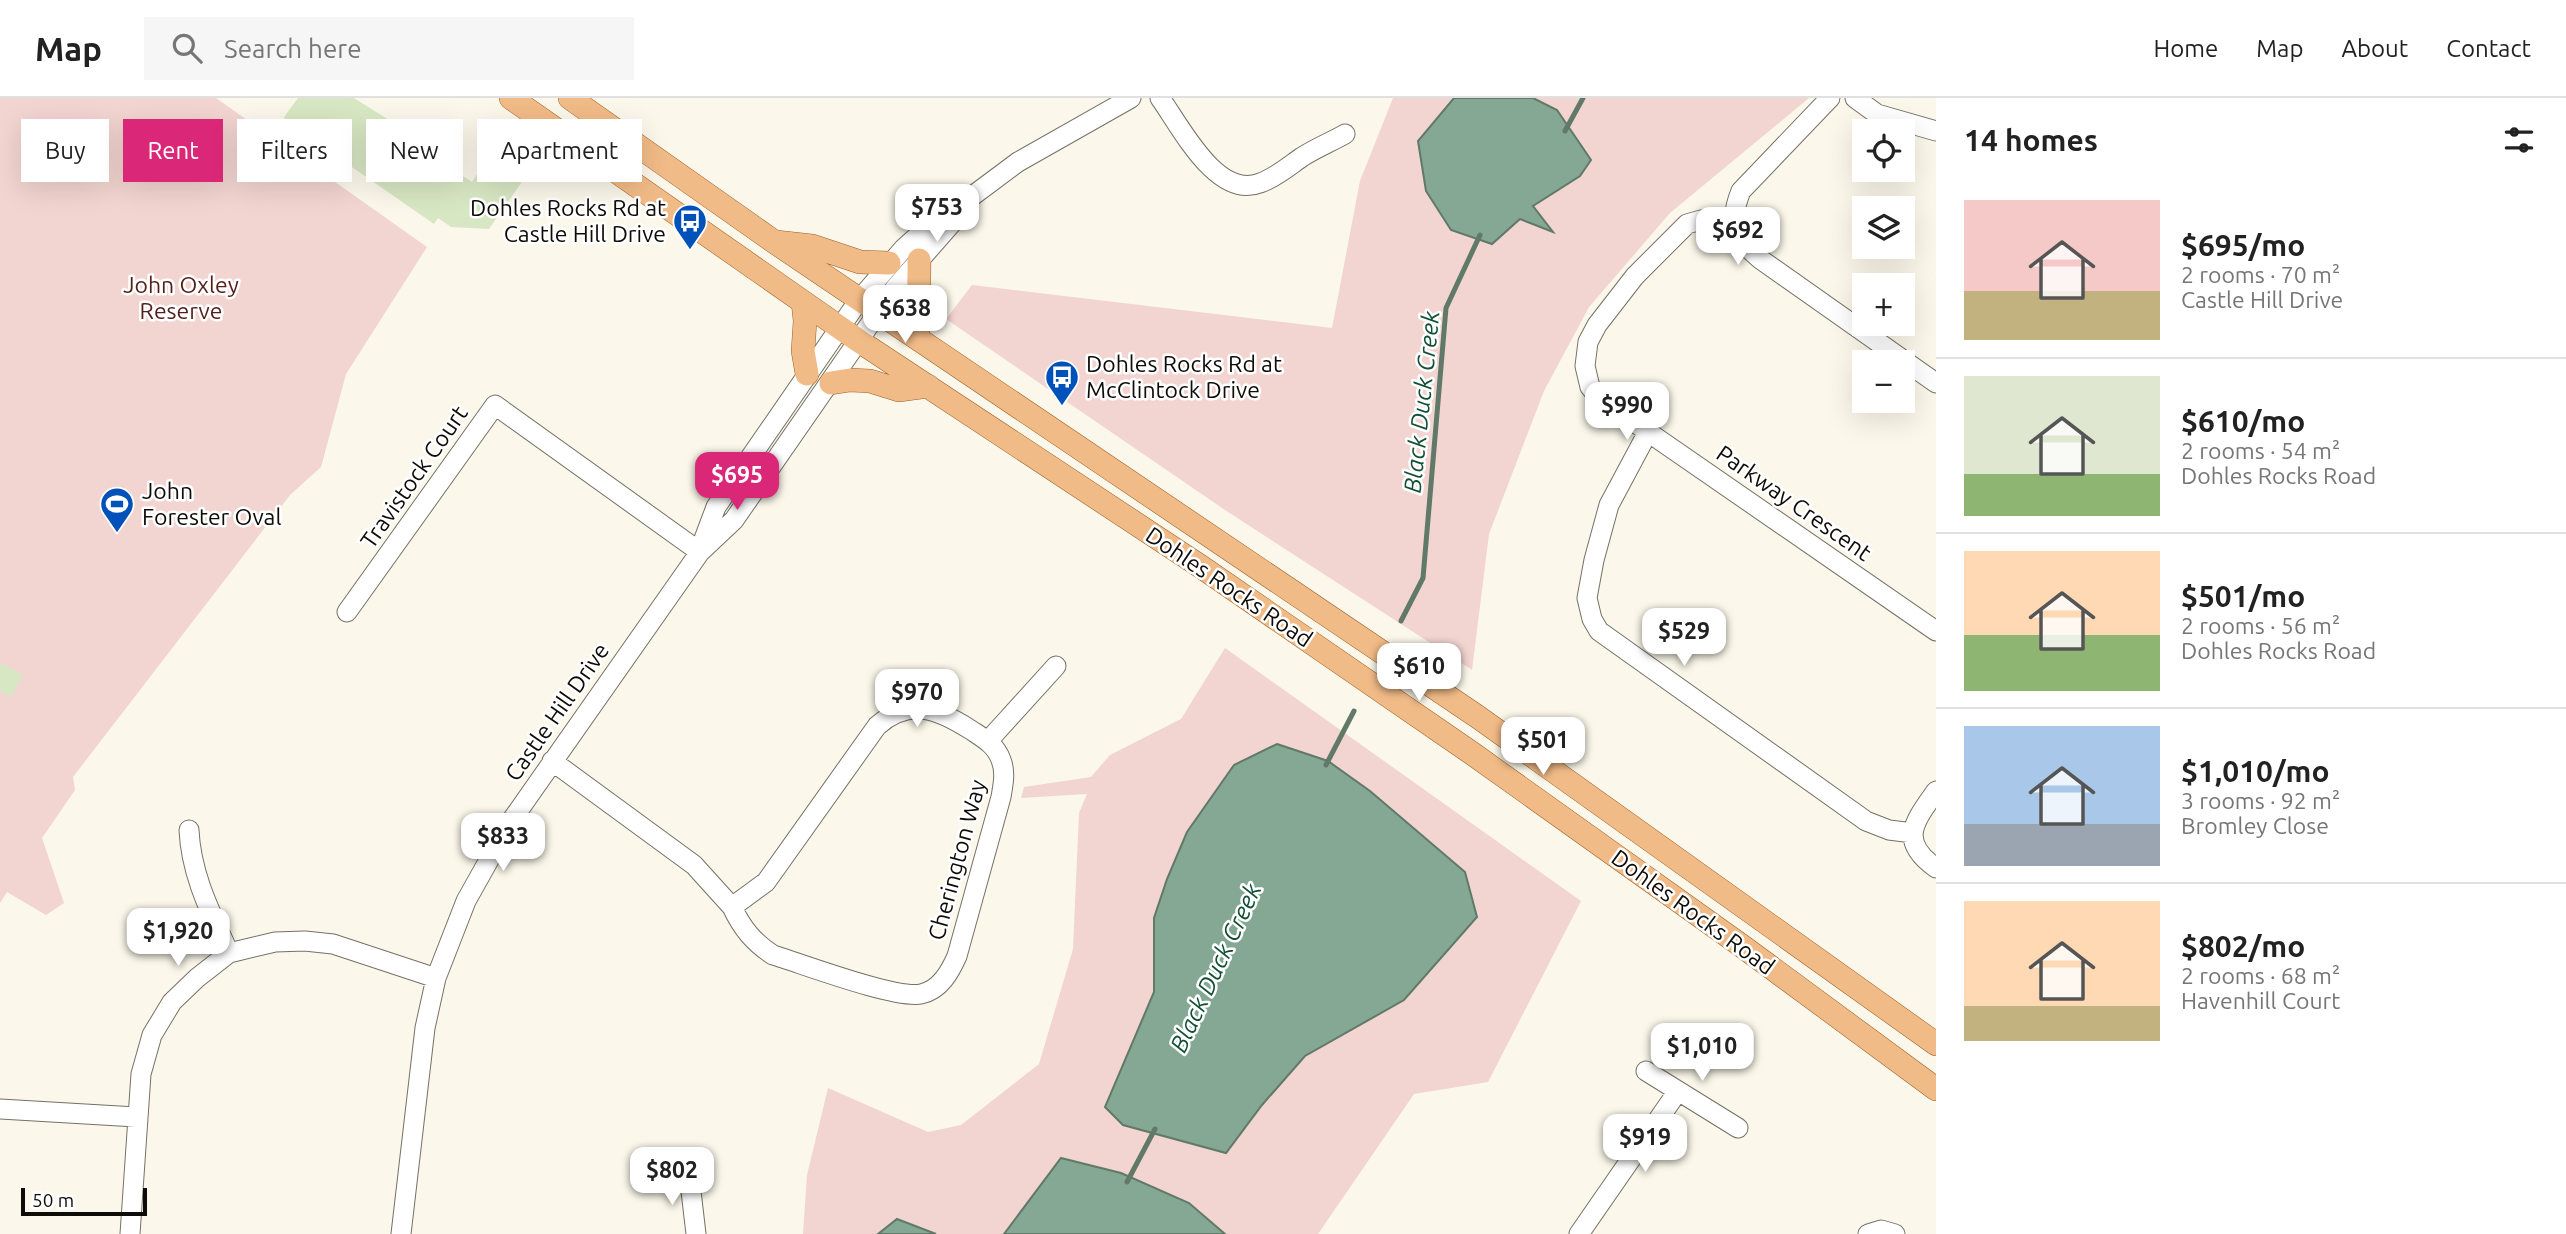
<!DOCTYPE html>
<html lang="en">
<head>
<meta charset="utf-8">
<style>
  :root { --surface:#fff; --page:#f6f6f6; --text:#222; --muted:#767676; --line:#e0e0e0; --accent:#db2777 }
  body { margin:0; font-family:Ubuntu,sans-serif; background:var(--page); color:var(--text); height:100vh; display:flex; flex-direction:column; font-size:26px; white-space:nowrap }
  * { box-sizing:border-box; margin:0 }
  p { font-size:23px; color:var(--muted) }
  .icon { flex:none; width:38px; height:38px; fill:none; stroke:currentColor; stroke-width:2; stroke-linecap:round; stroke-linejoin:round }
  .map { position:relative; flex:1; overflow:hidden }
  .sheet { display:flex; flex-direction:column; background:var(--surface); width:630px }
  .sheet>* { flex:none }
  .hud { position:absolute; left:21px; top:21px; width:665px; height:63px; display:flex; gap:14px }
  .tools { position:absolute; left:1852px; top:21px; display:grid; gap:14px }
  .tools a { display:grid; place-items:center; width:63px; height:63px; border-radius:0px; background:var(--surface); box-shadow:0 7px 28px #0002; font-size:35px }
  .scale { position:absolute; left:21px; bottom:18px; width:126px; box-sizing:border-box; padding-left:7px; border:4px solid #0d0c08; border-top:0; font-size:19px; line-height:24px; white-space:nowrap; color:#0d0c08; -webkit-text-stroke:5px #fff; paint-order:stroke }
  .price { position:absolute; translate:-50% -60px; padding:0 16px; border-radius:14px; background:#fff; color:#222; font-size:23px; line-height:46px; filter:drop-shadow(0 2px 4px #0008) }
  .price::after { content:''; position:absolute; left:50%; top:42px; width:21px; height:16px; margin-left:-10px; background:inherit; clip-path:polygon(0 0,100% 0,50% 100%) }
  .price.active { background:var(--accent); color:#fff }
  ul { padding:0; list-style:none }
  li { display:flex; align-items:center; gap:21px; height:175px; padding:0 28px }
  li+li { border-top:2px solid var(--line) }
  li span { display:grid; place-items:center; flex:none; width:196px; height:140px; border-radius:0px; color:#555 }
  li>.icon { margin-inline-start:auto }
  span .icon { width:84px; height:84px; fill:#fffc; stroke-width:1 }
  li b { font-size:30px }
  h2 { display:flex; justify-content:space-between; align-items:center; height:84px; padding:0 28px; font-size:30px }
  .tag { padding:0 24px; border-radius:0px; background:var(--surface); box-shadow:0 7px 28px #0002; font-size:24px; line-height:63px }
  .tag.active { background:var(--accent); color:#fff }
  header { display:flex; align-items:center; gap:42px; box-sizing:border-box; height:98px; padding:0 35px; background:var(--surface); border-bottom:2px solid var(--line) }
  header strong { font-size:33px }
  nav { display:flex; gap:38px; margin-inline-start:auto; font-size:24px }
  .search { width:490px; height:63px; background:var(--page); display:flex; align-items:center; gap:18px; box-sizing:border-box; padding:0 24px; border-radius:0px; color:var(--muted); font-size:26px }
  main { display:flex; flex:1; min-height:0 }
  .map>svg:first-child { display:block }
  .green { fill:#f2d4d0 }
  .water { fill:#84a893; stroke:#607969; stroke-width:2 }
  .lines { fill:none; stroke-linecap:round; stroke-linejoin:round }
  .stream { stroke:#607969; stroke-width:5 }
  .building { fill:#d8e7c3 }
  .minor-casing { stroke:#757165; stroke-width:21 }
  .major-casing { stroke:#9b6027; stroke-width:24 }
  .minor { stroke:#fff; stroke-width:19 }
  .major { stroke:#f1bb87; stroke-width:23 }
  .labels { text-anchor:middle; stroke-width:5; stroke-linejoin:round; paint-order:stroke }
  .poi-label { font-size:23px; fill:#0d0c08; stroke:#fff; text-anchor:start }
  .park-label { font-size:23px; fill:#531e1a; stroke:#fff }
  .street-label { font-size:23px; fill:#0d0c08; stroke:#fff }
  .water-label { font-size:24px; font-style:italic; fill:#105034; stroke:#fff }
</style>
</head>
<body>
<header>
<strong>Map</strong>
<div class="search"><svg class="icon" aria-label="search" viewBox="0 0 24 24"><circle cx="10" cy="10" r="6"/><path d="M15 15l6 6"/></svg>Search here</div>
<nav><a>Home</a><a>Map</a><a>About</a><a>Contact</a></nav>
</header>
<main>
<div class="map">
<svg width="1936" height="1136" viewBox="0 0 1936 1136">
  <rect width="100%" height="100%" fill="#fbf7ea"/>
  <path class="green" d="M 0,0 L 216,0 L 427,149 L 346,276 L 321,369 L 290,397 L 73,679 L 75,692 L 42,740 L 64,805 L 46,817 L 7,794 L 0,805 Z
    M 1393,0 L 1454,0 L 1418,43 L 1520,121 L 1552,133 L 1533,108 L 1580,78 L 1557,12 L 1533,0 L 1809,0 L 1670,115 L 1589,209 L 1544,293 L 1489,436 L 1472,572 L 1225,412 L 946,221 L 972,187 L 1332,230 L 1360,83 Z
    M 1225,550 L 1581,803 L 1488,984 L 1414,996 L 1318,1136 L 803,1136 L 807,1077 L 828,990 L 928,1034 L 961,1027 L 1039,966 L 1073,851 L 1079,715 L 1087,696 L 1021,700 L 1024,689 L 1091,679 L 1110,657 L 1181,621 Z"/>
  <path class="water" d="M 1454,0 L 1533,0 L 1557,12 L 1591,62 L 1580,78 L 1533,108 L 1553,134 L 1520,121 L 1492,146 L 1451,132 L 1426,93 L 1418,43 Z
    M 1277,646 L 1328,663 L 1370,693 L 1465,774 L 1477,819 L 1404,902 L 1305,958 L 1262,1007 L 1226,1055 L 1123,1027 L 1105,1009 L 1154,894 L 1154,820 L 1167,781 L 1187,734 L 1234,667 Z
    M 1061,1060 L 1121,1075 L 1189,1105 L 1225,1136 L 1004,1136 Z
    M 897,1121 L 936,1136 L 878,1136 Z"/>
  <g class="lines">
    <path class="stream" d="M 1565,33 L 1583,0
      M 1401,523 L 1423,480 L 1446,210 L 1480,137
      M 1326,667 L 1354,613
      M 1127,1084 L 1155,1031"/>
  </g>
  <path class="building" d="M 298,0 L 354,0 L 389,22 L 390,21 L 422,43 L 421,45 L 440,59 L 438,61 L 472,84 L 494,50 L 502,49 L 508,54 L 510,67 L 526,78 L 489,131 L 451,129 L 438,120 L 434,126 L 287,24 L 284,19 Z
    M 0,565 L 23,577 L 11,599 L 0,593 Z"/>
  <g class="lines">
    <g class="minor-casing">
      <path id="minor" d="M 1160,0 C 1181,29 1217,102 1260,85 C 1275,80 1289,68 1302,59 C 1316,50 1331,44 1345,36
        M 1830,0 L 1741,93 C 1728,124 1735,140 1760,161 L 1936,285
        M 1855,0 L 1877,16 L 1936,33
        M 1734,120 L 1701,122 L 1687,126 L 1635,178 L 1597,227 L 1588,244 L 1585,268 L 1590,289 L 1598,298 L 1648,334 L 1936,533
        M 1648,334 L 1609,407 L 1594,462 L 1587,500 L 1592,521 L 1599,533 L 1866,723 L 1889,732 L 1913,735
        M 701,449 L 716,409 L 859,202 L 904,150 L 950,109 L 967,102 L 1018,64 L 1131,0
        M 347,514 L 495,307 L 700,454
        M 988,643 L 1056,568
        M 552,663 L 694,767 L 732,809 L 766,784 L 877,628 C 910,599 938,611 971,632 C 983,640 996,647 1001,662 C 1006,674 1003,687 1001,699 L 957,858 C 950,874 940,892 921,896 C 895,901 803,866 773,857 C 753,844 742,830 732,809
        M 1936,693 C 1914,724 1898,743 1936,770
        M 189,732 C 191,777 211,815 229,855
        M 1646,973 L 1738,1030
        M 0,1011 L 136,1019
        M 689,1076 L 696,1136
        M 130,1136 L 141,976 L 152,937 L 172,904 L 197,880 L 229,855 L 275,844 L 305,843 L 333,846 L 436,880
        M 401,1136 L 425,930 L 436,880 L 466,803 L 509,726 L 700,454 L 734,422 L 895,190 L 959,117 L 967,102
        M 1579,1136 L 1678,993
        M 1868,1136 L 1881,1132 L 1895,1136"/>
    </g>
    <g class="major-casing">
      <path id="major" d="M 511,0 L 859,243 L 1200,468 L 1473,656 L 1742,848 L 1936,991
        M 570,0 L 773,143 L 1478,619 L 1936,946
        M 776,144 L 812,148 L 860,164 L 889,165
        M 803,204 L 805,223 L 803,253 L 807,276
        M 918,240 C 916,214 920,188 919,162
        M 831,285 L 850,282 L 870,283 L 899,292 L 928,288"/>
    </g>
    <use href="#minor" class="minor"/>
    <use href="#major" class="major"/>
  </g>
  <defs>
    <g id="bus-pin" transform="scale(1.75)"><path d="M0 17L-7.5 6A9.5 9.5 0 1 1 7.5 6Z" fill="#0051ba" stroke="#fff"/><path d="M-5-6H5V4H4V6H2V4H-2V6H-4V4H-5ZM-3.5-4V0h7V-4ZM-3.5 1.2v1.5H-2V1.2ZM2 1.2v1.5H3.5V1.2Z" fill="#fff"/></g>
    <g id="stadium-pin" transform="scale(1.75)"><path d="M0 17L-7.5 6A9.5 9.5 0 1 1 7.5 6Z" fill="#0051ba" stroke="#fff"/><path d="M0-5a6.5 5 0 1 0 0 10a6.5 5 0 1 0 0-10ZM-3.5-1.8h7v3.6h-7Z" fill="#fff"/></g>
  </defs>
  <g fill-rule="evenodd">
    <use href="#bus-pin" x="690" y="123"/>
    <use href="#bus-pin" x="1062" y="279"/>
    <use href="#stadium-pin" x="117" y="406"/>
  </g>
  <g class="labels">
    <g class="poi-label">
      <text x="666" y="118" text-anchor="end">Dohles Rocks Rd at<tspan x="666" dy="26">Castle Hill Drive</tspan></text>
      <text x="1086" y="274">Dohles Rocks Rd at<tspan x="1086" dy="26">McClintock Drive</tspan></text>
      <text x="142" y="401">John<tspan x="142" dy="26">Forester Oval</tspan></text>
    </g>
    <g class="park-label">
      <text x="181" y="195">John Oxley<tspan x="181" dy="26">Reserve</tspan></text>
    </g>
    <g class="street-label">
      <text transform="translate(414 379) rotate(-55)" y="8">Travistock Court</text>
      <text transform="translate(1794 405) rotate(35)" y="8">Parkway Crescent</text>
      <text transform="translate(1229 489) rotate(34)" y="8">Dohles Rocks Road</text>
      <text transform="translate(557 614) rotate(-55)" y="8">Castle Hill Drive</text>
      <text transform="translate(957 762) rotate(-75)" y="8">Cherington Way</text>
      <text transform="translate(1693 814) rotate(36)" y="8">Dohles Rocks Road</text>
    </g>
    <g class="water-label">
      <text transform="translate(1422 304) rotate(-84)" y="8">Black Duck Creek</text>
      <text transform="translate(1216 870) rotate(-65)" y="8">Black Duck Creek</text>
    </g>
  </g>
</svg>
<div class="tools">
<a><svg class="icon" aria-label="locate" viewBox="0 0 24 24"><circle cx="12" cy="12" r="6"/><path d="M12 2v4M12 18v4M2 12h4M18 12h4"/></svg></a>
<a><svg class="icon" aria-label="layers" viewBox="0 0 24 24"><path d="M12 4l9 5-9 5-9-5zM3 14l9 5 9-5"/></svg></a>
<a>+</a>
<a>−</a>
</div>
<div class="scale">50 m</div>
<b class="price" style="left:937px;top:146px">$753</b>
<b class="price" style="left:1738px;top:169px">$692</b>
<b class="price" style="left:905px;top:247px">$638</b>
<b class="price" style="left:1627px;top:344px">$990</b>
<b class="price active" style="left:737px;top:414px">$695</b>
<b class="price" style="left:1684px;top:570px">$529</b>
<b class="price" style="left:1419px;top:605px">$610</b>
<b class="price" style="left:917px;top:631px">$970</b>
<b class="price" style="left:1543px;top:679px">$501</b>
<b class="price" style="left:503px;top:775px">$833</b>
<b class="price" style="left:178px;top:870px">$1,920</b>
<b class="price" style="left:1702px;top:985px">$1,010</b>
<b class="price" style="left:1645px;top:1076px">$919</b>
<b class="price" style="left:672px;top:1109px">$802</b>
<div class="hud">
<a class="tag">Buy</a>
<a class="tag active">Rent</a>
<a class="tag">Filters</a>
<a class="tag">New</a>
<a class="tag">Apartment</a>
</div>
</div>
<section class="sheet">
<h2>14 homes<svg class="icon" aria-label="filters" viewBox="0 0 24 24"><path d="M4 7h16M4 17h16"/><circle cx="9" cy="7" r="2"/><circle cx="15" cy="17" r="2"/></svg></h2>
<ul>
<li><span style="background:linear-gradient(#f6c9c9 65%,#c2b280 0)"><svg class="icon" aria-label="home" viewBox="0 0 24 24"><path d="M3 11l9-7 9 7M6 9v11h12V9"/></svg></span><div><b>$695/mo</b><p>2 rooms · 70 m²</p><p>Castle Hill Drive</p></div></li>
<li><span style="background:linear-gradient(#dfe7d0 70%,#8fb573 0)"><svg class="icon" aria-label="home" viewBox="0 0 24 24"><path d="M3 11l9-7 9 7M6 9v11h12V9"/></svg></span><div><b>$610/mo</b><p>2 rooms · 54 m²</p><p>Dohles Rocks Road</p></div></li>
<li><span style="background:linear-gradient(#ffd9b3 60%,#8fb573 0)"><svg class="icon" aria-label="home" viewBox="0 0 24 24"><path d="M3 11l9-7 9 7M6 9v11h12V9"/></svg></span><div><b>$501/mo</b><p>2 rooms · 56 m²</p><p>Dohles Rocks Road</p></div></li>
<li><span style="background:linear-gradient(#a9c7e8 70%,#9aa5b1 0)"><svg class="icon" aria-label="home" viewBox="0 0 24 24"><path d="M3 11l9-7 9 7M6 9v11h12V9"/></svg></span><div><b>$1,010/mo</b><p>3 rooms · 92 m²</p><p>Bromley Close</p></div></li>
<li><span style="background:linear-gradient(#ffd9b3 75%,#c2b280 0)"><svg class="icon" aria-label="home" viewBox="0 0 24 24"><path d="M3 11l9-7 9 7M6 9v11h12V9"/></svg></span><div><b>$802/mo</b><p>2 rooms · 68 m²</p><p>Havenhill Court</p></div></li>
</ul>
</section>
</main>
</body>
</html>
